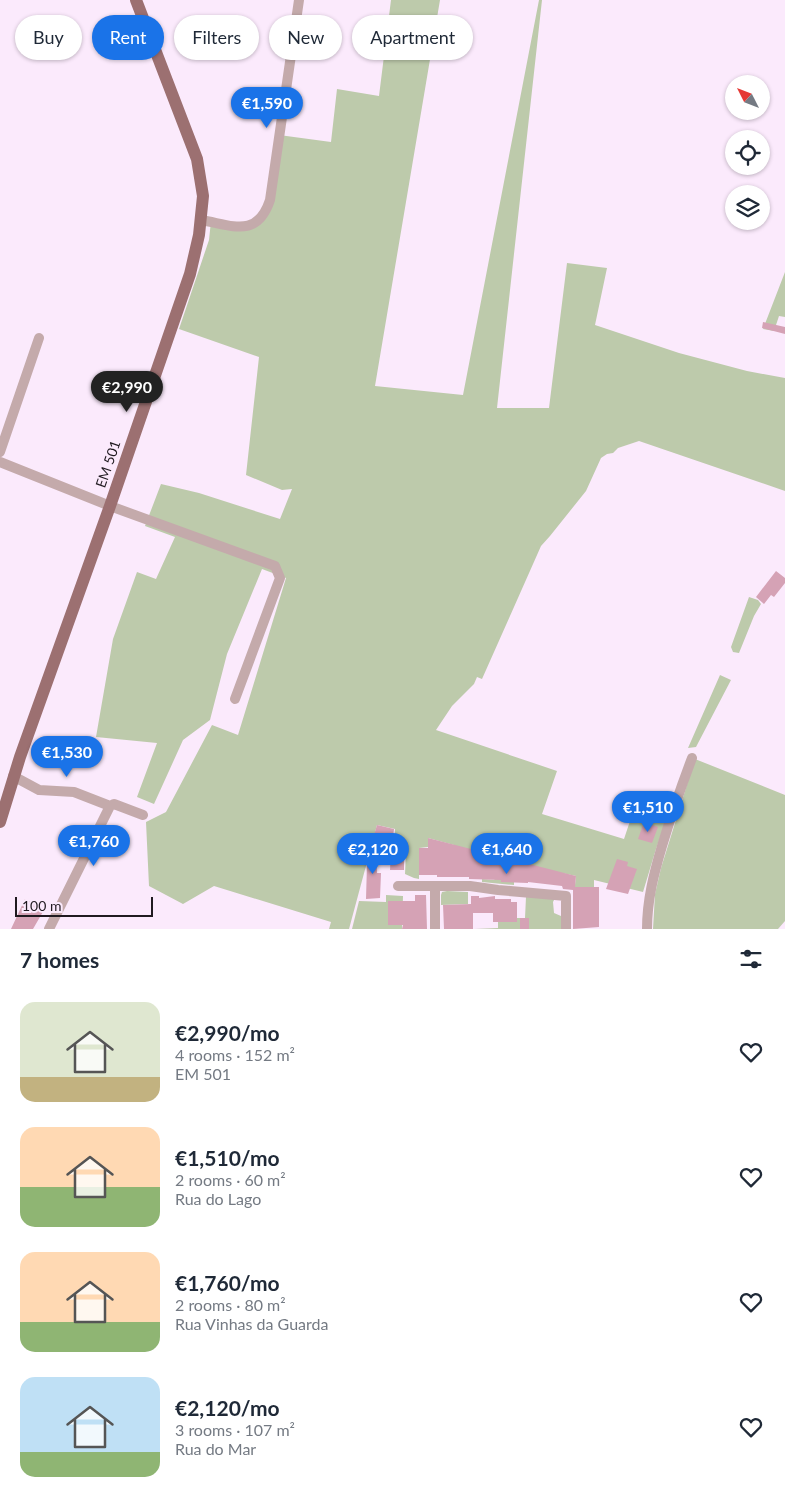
<!DOCTYPE html>
<html lang="en">
<head>
<meta charset="utf-8">
<style>
  :root { --surface:#fff; --page:#f6f6f7; --text:#1f2937; --muted:#747a83; --accent:#1a73e8 }
  body { margin:0; font-family:Lato,sans-serif; background:var(--page); color:var(--text); height:100vh; display:flex; flex-direction:column; font-size:19px; white-space:nowrap }
  * { box-sizing:border-box; margin:0 }
  p { font-size:16px; color:var(--muted) }
  .icon { flex:none; width:28px; height:28px; fill:none; stroke:currentColor; stroke-width:2; stroke-linecap:round; stroke-linejoin:round }
  .map { position:relative; height:929px; overflow:hidden }
  .side { display:flex; flex-direction:column; background:var(--surface); flex:1 }
  .side>* { flex:none }
  .banner { position:absolute; left:15px; top:15px; width:500px; height:45px; display:flex; gap:10px }
  .needle { width:32px; rotate:312deg }
  .controls { position:absolute; left:725px; top:75px; display:grid; gap:10px }
  .controls a { display:grid; place-items:center; width:45px; height:45px; border-radius:50%; background:var(--surface); box-shadow:0 1px 4px #0004; font-size:25px }
  .scale { position:absolute; left:15px; bottom:12px; width:138px; box-sizing:border-box; padding-left:5px; border:2px solid #201a20; border-top:0; font-size:14px; line-height:18px; white-space:nowrap; color:#201a20; -webkit-text-stroke:4px #fbeafc; paint-order:stroke }
  .price { position:absolute; translate:-50% -42px; padding:0 11px; border-radius:18px; background:var(--accent); color:#fff; font-size:16px; line-height:32px; filter:drop-shadow(0 1px 2px #0008) }
  .price::after { content:''; position:absolute; left:50%; top:30px; width:15px; height:11px; margin-left:-8px; background:inherit; clip-path:polygon(0 0,100% 0,50% 100%) }
  .price.selected { background:#222; color:#fff }
  ul { padding:0; list-style:none }
  li { display:flex; align-items:center; gap:15px; height:125px; padding:0 20px }
  li span { display:grid; place-items:center; flex:none; width:140px; height:100px; border-radius:15px; color:#555 }
  li>.icon { margin-inline-start:auto }
  span .icon { width:60px; height:60px; fill:#fffc; stroke-width:1 }
  li b { font-size:21px }
  h2 { display:flex; justify-content:space-between; align-items:center; height:60px; padding:0 20px; font-size:21px }
  .pill { padding:0 18px; border-radius:22px; background:var(--surface); box-shadow:0 1px 4px #0004; font-size:18px; line-height:45px }
  .pill.selected { background:var(--accent); color:#fff }
  .map>svg:first-child { display:block }
  .green { fill:#bdcaab }
  .building { fill:#d5a2b5 }
  .lines { fill:none; stroke-linecap:round; stroke-linejoin:round }
  .minor { stroke:#c4aaab; stroke-width:10 }
  .major { stroke:#9c7071; stroke-width:12 }
  .labels { text-anchor:middle; stroke-width:4; stroke-linejoin:round; paint-order:stroke }
  .street-label { font-size:14px; fill:#201a20; stroke:#fbeafc }
</style>
</head>
<body>
<div class="map">
<svg width="785" height="929" viewBox="0 0 785 929">
  <rect width="100%" height="100%" fill="#fbeafc"/>
  <path class="green" d="M 391,0 L 440,0 L 375,386 L 463,395 L 539,0 L 542,0 L 497,408 L 549,408 L 567,263 L 607,268 L 595,325 L 679,353 L 747,371 L 785,378 L 785,491 L 639,441 L 618,448 L 613,453 L 607,454 L 601,458 L 586,491 L 550,536 L 541,546 L 482,679 L 477,677 L 474,684 L 452,706 L 436,730 L 557,771 L 542,814 L 624,839 L 631,818 L 619,814 L 626,794 L 670,808 L 656,849 L 643,892 L 594,880 L 594,898 L 574,887 L 566,885 L 575,885 L 576,876 L 562,873 L 501,869 L 501,882 L 514,882 L 514,885 L 482,882 L 482,879 L 495,880 L 454,845 L 428,838 L 428,847 L 419,848 L 419,879 L 414,878 L 405,874 L 406,852 L 394,851 L 395,829 L 377,825 L 349,929 L 329,929 L 331,922 L 214,886 L 183,904 L 149,886 L 146,822 L 166,812 L 212,725 L 238,735 L 286,578 L 262,569 L 227,654 L 210,720 L 183,740 L 154,804 L 137,797 L 157,743 L 96,737 L 113,639 L 137,572 L 156,579 L 175,537 L 145,526 L 161,484 L 199,493 L 280,519 L 292,489 L 282,490 L 246,475 L 259,357 L 179,329 L 209,240 L 211,221 L 248,226 L 266,211 L 279,135 L 331,142 L 337,89 L 379,96 Z
    M 785,272 L 785,317 L 779,316 L 774,331 L 763,329 Z
    M 749,597 L 758,600 L 761,604 L 754,616 L 739,653 L 733,652 L 731,647 Z
    M 720,675 L 731,680 L 696,747 L 688,748 Z
    M 695,759 L 785,795 L 785,921 L 778,929 L 653,929 L 655,894 L 661,868 Z
    M 447,891 L 468,892 L 468,904 L 441,905 L 441,895 L 442,892 Z
    M 386,895 L 403,896 L 402,929 L 352,929 L 359,901 L 386,902 Z
    M 526,897 L 555,898 L 553,902 L 554,913 L 561,916 L 561,929 L 529,929 L 528,918 L 525,918 L 520,929 L 474,929 L 498,928 L 498,917 L 510,922 L 517,922 L 517,918 L 525,918 Z"/>
  <path class="building" d="M 763,322 L 785,327 L 785,334 L 762,328 Z
    M 776,571 L 785,578 L 785,583 L 774,597 L 771,595 L 764,604 L 756,597 Z
    M 644,822 L 658,827 L 652,843 L 638,839 Z
    M 377,825 L 394,829 L 393,837 L 374,835 Z
    M 428,838 L 576,876 L 575,887 L 599,887 L 599,927 L 573,929 L 573,890 L 563,889 L 562,886 L 528,882 L 528,883 L 501,882 L 501,880 L 469,879 L 469,877 L 437,877 L 437,875 L 419,875 L 419,848 L 428,848 Z
    M 373,840 L 376,840 L 377,873 L 381,873 L 380,898 L 366,899 L 367,864 Z
    M 391,851 L 404,852 L 404,870 L 390,870 Z
    M 617,859 L 628,862 L 627,866 L 637,869 L 628,894 L 606,889 Z
    M 415,895 L 426,895 L 427,929 L 402,929 L 403,925 L 388,925 L 388,901 L 415,901 Z
    M 471,896 L 479,896 L 479,898 L 495,896 L 495,899 L 511,899 L 511,902 L 517,902 L 517,922 L 493,922 L 493,913 L 473,913 L 473,929 L 444,929 L 443,905 L 471,904 Z
    M 25,899 L 35,904 L 34,906 L 44,910 L 33,929 L 11,929 Z
    M 520,918 L 529,918 L 529,929 L 520,929 Z"/>
  <g class="lines">
    <path class="minor" d="M 201,220 C 232,225 257,239 270,200 L 299,0
      M 0,452 L 39,338
      M 0,462 L 110,506 L 275,566 L 280,578 L 235,699
      M 13,776 L 39,790 L 74,792 L 110,806
      M 398,886 L 435,886
      M 49,929 L 110,806 L 114,804 L 143,815
      M 435,929 L 435,886 L 470,886 L 498,890 L 566,896 L 566,929
      M 647,929 C 647,900 654,873 662,846 C 671,816 681,787 692,758"/>
    <path class="major" d="M 0,822 L 20,757 L 110,506 L 190,274 L 199,235 L 203,196 L 197,159 L 136,0"/>
  </g>
  <g class="labels">
    <g class="street-label">
      <text transform="translate(108 464) rotate(-71)" y="5">EM 501</text>
    </g>
  </g>
</svg>
<div class="controls">
<a><svg class="needle" viewBox="-14 -14 28 28"><path d="M0-13l5 13h-10z" fill="#e53935"/><path d="M0 13l5-13h-10z" fill="#747a83"/></svg></a>
<a><svg class="icon" aria-label="locate" viewBox="0 0 24 24"><circle cx="12" cy="12" r="6"/><path d="M12 2v4M12 18v4M2 12h4M18 12h4"/></svg></a>
<a><svg class="icon" aria-label="layers" viewBox="0 0 24 24"><path d="M12 4l9 5-9 5-9-5zM3 14l9 5 9-5"/></svg></a>
</div>
<div class="scale">100 m</div>
<b class="price" style="left:267px;top:129px">€1,590</b>
<b class="price selected" style="left:127px;top:413px">€2,990</b>
<b class="price" style="left:67px;top:778px">€1,530</b>
<b class="price" style="left:648px;top:833px">€1,510</b>
<b class="price" style="left:94px;top:867px">€1,760</b>
<b class="price" style="left:373px;top:875px">€2,120</b>
<b class="price" style="left:507px;top:875px">€1,640</b>
<div class="banner">
<a class="pill">Buy</a>
<a class="pill selected">Rent</a>
<a class="pill">Filters</a>
<a class="pill">New</a>
<a class="pill">Apartment</a>
</div>
</div>
<section class="side">
<h2>7 homes<svg class="icon" aria-label="filters" viewBox="0 0 24 24"><path d="M4 7h16M4 17h16"/><circle cx="9" cy="7" r="2"/><circle cx="15" cy="17" r="2"/></svg></h2>
<ul>
<li><span style="background:linear-gradient(#dfe7d0 75%,#c2b280 0)"><svg class="icon" aria-label="home" viewBox="0 0 24 24"><path d="M3 11l9-7 9 7M6 9v11h12V9"/></svg></span><div><b>€2,990/mo</b><p>4 rooms · 152 m²</p><p>EM 501</p></div><svg class="icon" aria-label="heart" viewBox="0 0 24 24"><path d="M12 20l-8-8c-3-5 5-10 8-4 3-6 11-1 8 4z"/></svg></li>
<li><span style="background:linear-gradient(#ffd9b3 60%,#8fb573 0)"><svg class="icon" aria-label="home" viewBox="0 0 24 24"><path d="M3 11l9-7 9 7M6 9v11h12V9"/></svg></span><div><b>€1,510/mo</b><p>2 rooms · 60 m²</p><p>Rua do Lago</p></div><svg class="icon" aria-label="heart" viewBox="0 0 24 24"><path d="M12 20l-8-8c-3-5 5-10 8-4 3-6 11-1 8 4z"/></svg></li>
<li><span style="background:linear-gradient(#ffd9b3 70%,#8fb573 0)"><svg class="icon" aria-label="home" viewBox="0 0 24 24"><path d="M3 11l9-7 9 7M6 9v11h12V9"/></svg></span><div><b>€1,760/mo</b><p>2 rooms · 80 m²</p><p>Rua Vinhas da Guarda</p></div><svg class="icon" aria-label="heart" viewBox="0 0 24 24"><path d="M12 20l-8-8c-3-5 5-10 8-4 3-6 11-1 8 4z"/></svg></li>
<li><span style="background:linear-gradient(#bfe0f5 75%,#8fb573 0)"><svg class="icon" aria-label="home" viewBox="0 0 24 24"><path d="M3 11l9-7 9 7M6 9v11h12V9"/></svg></span><div><b>€2,120/mo</b><p>3 rooms · 107 m²</p><p>Rua do Mar</p></div><svg class="icon" aria-label="heart" viewBox="0 0 24 24"><path d="M12 20l-8-8c-3-5 5-10 8-4 3-6 11-1 8 4z"/></svg></li>
</ul>
</section>
</body>
</html>
